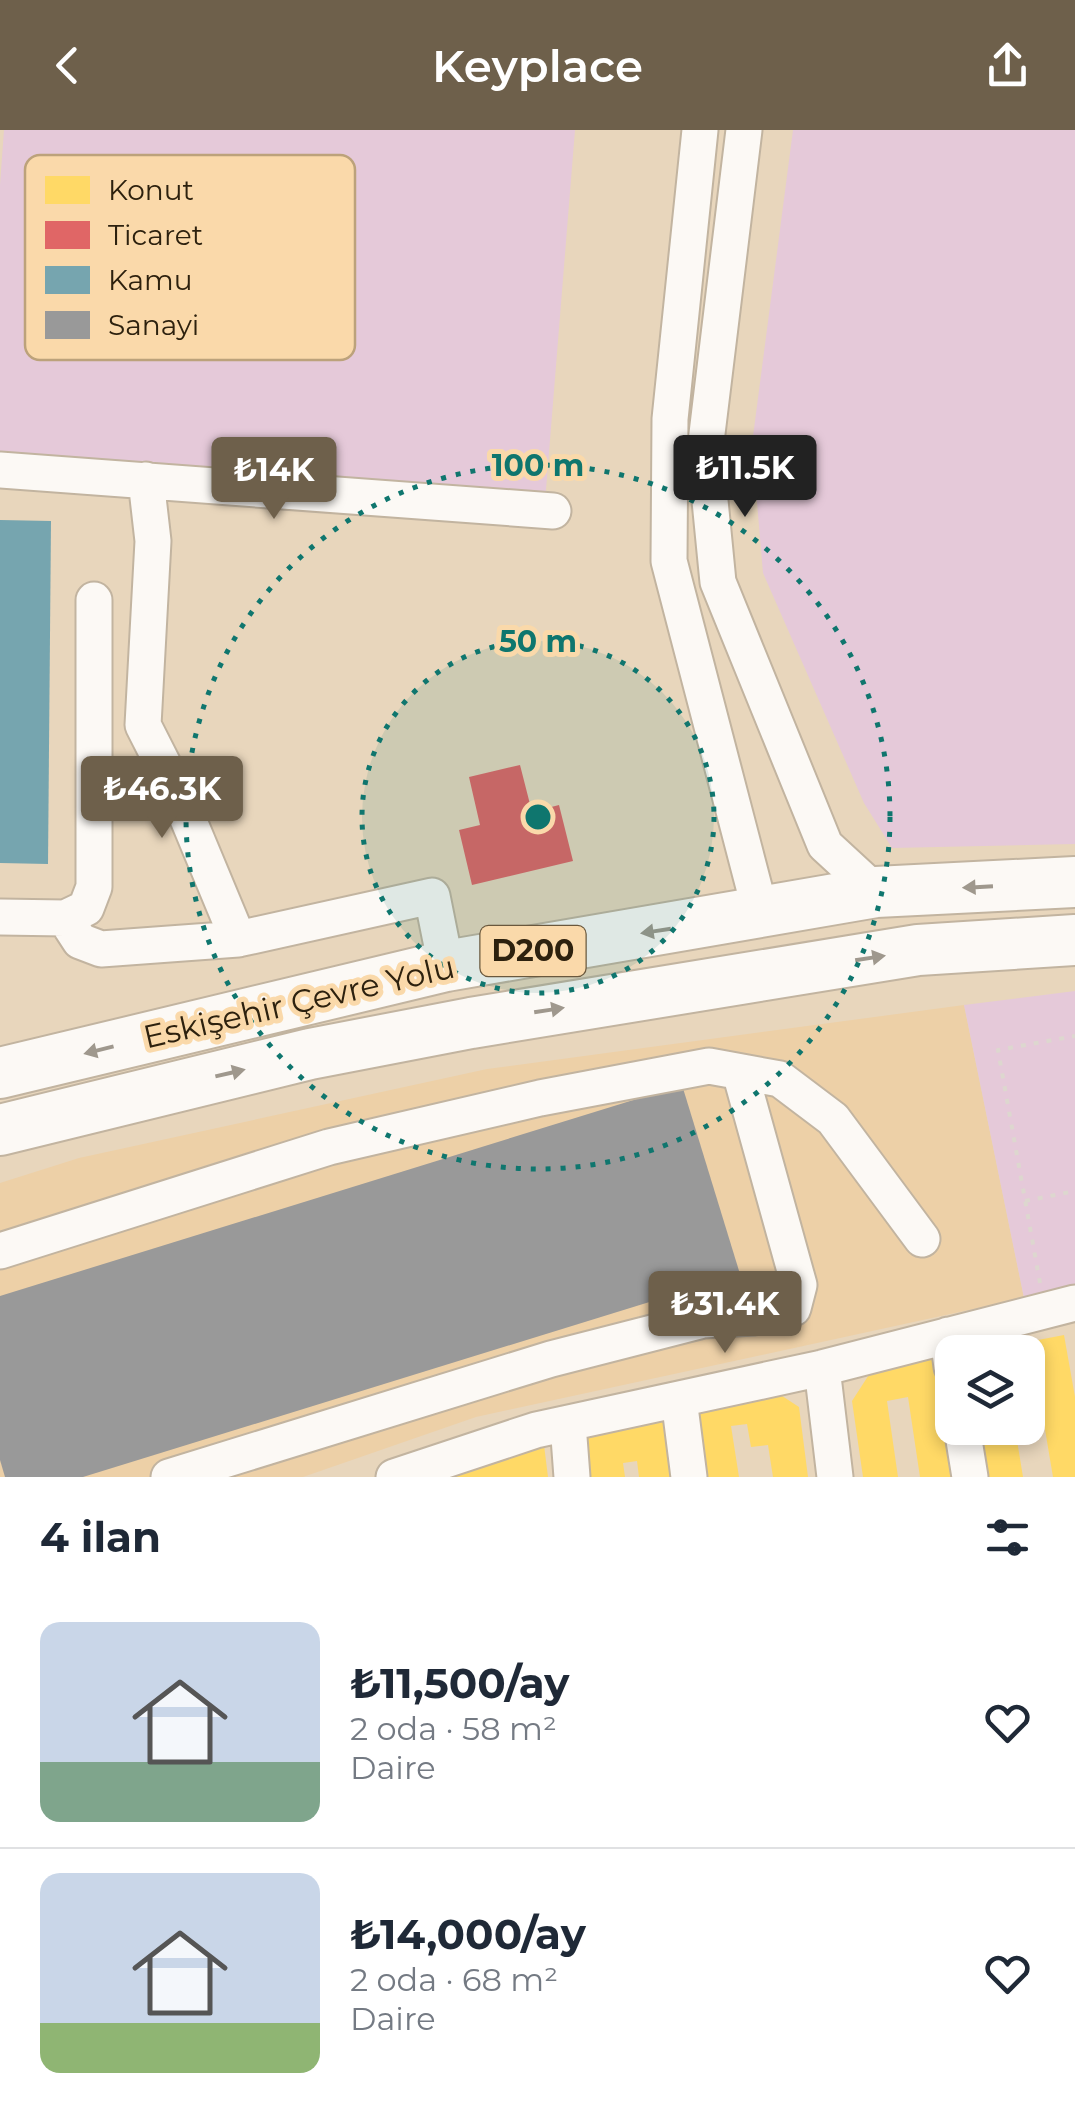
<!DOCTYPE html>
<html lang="tr">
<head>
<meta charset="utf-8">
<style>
  :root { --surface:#fff; --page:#f2f2f3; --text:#1f2937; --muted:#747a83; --line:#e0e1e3; --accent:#6e604b }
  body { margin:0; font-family:Montserrat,sans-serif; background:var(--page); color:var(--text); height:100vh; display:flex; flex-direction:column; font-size:38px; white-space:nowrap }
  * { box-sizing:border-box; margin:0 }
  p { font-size:32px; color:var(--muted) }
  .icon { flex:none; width:55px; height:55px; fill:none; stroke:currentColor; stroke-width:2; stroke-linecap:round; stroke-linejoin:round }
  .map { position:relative; height:1347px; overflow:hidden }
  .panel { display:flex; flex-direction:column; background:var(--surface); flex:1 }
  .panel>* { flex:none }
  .controls { position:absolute; left:935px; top:1205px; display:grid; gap:20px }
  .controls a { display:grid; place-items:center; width:110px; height:110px; border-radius:20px; background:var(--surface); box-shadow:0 5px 15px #0003; font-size:50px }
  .price { position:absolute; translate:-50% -85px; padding:0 22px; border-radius:10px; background:var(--accent); color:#fff; font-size:32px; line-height:65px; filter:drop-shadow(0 2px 5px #0008) }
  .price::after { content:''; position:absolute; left:50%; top:60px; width:30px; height:22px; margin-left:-15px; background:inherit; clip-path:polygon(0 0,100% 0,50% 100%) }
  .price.selected { background:#222; color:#fff }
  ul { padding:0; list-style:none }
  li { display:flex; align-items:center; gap:30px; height:250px; padding:0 40px }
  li+li { border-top:2px solid var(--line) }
  li span { display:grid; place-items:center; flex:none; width:280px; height:200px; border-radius:20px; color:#555 }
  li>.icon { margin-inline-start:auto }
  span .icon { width:120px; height:120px; fill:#fffc; stroke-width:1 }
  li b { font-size:42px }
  h2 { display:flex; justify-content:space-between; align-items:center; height:120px; padding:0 40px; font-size:42px }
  header { display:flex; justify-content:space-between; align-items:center; height:130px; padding:0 40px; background:var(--accent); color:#fff; font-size:45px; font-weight:600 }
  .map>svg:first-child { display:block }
  .built { fill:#edd0a7 }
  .green { fill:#e5c9d9 }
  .homes { fill:#ffd966 }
  .shops { fill:#e06666 }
  .public { fill:#76a5af }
  .industry { fill:#999 }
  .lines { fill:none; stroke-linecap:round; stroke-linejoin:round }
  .minor-casing { stroke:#c2b4a0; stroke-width:39 }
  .highway-casing { stroke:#c2b4a0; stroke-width:54 }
  .path { stroke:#ddd7cf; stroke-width:4; stroke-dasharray:5 8; stroke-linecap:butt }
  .minor { stroke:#fcf9f5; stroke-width:35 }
  .highway { stroke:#fcf9f5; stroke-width:50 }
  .oneway { fill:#9f988d }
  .ring { fill:none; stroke:#0f766e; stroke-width:5; stroke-dasharray:5 10 }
  .labels { text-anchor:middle; stroke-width:10; stroke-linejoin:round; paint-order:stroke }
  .shield { fill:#fad9aa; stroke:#6a583d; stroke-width:2.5 }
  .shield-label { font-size:30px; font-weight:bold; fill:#2d210e }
  .street-label { font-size:32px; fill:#2d210e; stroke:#fad9aa }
  .key { fill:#fad9aa; stroke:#bca27b; stroke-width:2.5 }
  .key-label { font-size:28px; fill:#2d210e }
  .centre { fill:#0f766e; stroke:#fad9aa; stroke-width:5 }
  .ring-label { font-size:30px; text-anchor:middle; font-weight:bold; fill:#0f766e; stroke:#fad9aa; stroke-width:10; stroke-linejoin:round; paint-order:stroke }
</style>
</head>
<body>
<header><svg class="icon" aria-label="back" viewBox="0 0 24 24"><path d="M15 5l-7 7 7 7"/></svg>Keyplace<svg class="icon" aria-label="share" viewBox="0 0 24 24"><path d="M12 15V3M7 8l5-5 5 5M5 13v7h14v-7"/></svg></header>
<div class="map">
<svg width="1075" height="1347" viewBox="0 0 1075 1347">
  <rect width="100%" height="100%" fill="#e8d6bc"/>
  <path class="built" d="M 964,875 L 1024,1168 L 476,1287 L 303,1347 L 0,1347 L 0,1053 L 79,1028 L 487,939 Z"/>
  <path class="green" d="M 4,0 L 575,0 L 545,372 L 0,328 L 0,55 Z
    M 793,0 L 1075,0 L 1075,714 L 892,718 L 864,673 L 763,443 L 752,314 Z
    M 1075,861 L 1075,1157 L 1024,1168 L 964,875 Z"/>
  <path class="homes" d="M 1064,1205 L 1075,1267 L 1075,1347 L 1053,1347 L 1036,1246 L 1028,1248 L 1028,1222 L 982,1221 Z
    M 933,1226 L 952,1347 L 920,1347 L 908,1267 L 887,1271 L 898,1347 L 863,1347 L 852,1271 L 872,1240 Z
    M 776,1262 L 799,1277 L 808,1347 L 773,1347 L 768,1315 L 751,1317 L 747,1294 L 731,1296 L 739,1347 L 702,1347 L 693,1281 Z
    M 667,1287 L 675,1347 L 639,1347 L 637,1331 L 623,1333 L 625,1347 L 576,1347 L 570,1309 Z
    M 980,1298 L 1015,1298 L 1023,1347 L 987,1347 Z
    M 544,1315 L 548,1347 L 441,1347 Z"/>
  <path class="shops" d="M 520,635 L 532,682 L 559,675 L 573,731 L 472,755 L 459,700 L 480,695 L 469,647 Z"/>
  <path class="public" d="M 0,390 L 51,391 L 48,734 L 0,733 Z"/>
  <path class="industry" d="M 682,955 L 740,1144 L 83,1347 L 5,1347 L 0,1330 L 0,1166 Z"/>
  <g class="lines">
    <g class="minor-casing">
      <path id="minor" d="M 700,0 L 670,289 L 669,431 L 761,784
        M 744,0 L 705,320 L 718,452 L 825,715 L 876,762
        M 0,340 L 553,381
        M 146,350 L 153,411 L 143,595 L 176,660 L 238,809 L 432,766 L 446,836
        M 0,787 L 65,788 L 86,778 L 94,757 L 94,470
        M 65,788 L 80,811 L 101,819 L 238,809
        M 0,1121 L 329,1017 L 540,968 L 709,936 L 780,949 L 833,989 L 922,1109
        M 948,1205 L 952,1237
        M 822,1238 L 835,1347
        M 679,1269 L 689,1347
        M 568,1294 L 572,1347
        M 962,1298 L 970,1347
        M 169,1347 L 551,1229 L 703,1190 L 754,1187 L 793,1178 L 799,1155 L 740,942
        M 394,1347 L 536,1300 L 822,1238 L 1075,1173"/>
    </g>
    <g class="highway-casing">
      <path id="highway" d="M 0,943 L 446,836 L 876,762 L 1075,752
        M 0,1000 L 310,924 L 471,893 L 918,820 L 1075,810"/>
    </g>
    <path class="path" d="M 1025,1071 L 1075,1061
      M 1040,1153 L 998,920 L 1075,906"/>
    <use href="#minor" class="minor"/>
    <use href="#highway" class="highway"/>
  </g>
  <defs><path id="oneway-solid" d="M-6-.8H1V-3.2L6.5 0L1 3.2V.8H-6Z" transform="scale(2.5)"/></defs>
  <g class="oneway">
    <use href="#oneway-solid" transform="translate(978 757) rotate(177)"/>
    <use href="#oneway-solid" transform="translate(656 801) rotate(171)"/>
    <use href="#oneway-solid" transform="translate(870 828) rotate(-9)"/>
    <use href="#oneway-solid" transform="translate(549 880) rotate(-9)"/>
    <use href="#oneway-solid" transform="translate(99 920) rotate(166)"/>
    <use href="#oneway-solid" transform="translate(230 943) rotate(-13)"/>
  </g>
  <circle cx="538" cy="687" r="176" fill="#0f766e" fill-opacity=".12"/>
  <g class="ring">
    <circle cx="538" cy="687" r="176"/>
    <circle cx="538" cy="687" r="352"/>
  </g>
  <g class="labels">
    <rect class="shield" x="480.5" y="796" width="105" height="50" rx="8"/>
    <g class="shield-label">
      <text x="533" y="831">D200</text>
    </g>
    <g class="street-label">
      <text transform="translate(299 872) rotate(-13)" y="11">Eskişehir Çevre Yolu</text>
    </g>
  </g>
  <rect x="25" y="25" width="330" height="205" rx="15" class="key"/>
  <rect x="45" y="46" width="45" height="28" fill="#ffd966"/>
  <rect x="45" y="91" width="45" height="28" fill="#e06666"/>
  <rect x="45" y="136" width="45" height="28" fill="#76a5af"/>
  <rect x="45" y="181" width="45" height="28" fill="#999"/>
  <g class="key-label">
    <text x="108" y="70">Konut</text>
    <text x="108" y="115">Ticaret</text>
    <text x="108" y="160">Kamu</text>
    <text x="108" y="205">Sanayi</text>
  </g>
  <circle cx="538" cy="687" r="15" class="centre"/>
  <g class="ring-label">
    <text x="538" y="346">100 m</text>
    <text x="538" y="522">50 m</text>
  </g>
</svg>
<div class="controls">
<a><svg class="icon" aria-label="layers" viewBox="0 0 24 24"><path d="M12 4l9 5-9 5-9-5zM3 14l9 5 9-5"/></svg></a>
</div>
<b class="price selected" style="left:745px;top:390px">₺11.5K</b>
<b class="price" style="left:274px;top:392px">₺14K</b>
<b class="price" style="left:162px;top:711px">₺46.3K</b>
<b class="price" style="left:725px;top:1226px">₺31.4K</b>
</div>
<section class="panel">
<h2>4 ilan<svg class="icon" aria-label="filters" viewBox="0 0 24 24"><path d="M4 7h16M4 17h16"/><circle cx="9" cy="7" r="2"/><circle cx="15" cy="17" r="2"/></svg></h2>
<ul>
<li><span style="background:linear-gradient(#c9d6e8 70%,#7fa58c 0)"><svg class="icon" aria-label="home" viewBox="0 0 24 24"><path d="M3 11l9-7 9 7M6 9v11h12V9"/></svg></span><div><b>₺11,500/ay</b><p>2 oda · 58 m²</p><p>Daire</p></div><svg class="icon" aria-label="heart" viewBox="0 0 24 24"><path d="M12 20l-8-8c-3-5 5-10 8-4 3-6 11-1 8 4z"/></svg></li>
<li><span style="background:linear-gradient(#c9d6e8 75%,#8fb573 0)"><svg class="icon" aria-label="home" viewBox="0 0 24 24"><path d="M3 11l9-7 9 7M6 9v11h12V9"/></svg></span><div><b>₺14,000/ay</b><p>2 oda · 68 m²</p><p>Daire</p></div><svg class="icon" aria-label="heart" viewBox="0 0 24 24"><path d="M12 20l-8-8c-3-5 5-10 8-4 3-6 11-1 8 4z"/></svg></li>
</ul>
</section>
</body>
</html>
